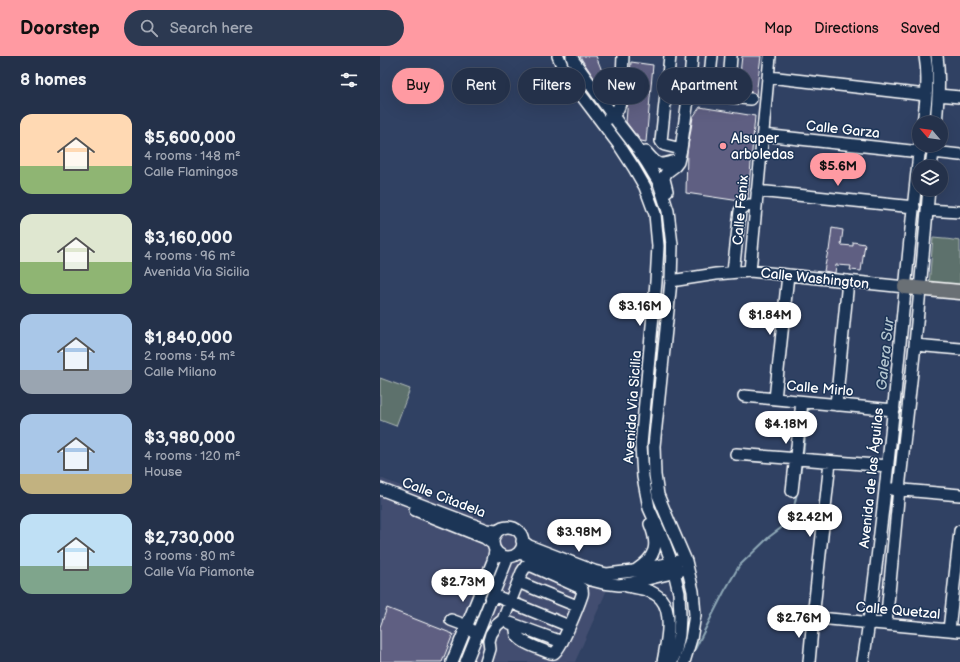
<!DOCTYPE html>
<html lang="en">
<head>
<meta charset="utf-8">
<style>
  :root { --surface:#24314a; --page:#2c3951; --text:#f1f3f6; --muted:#a3a9b5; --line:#414c62; --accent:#ff9aa2 }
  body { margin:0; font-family:"Balsamiq Sans",sans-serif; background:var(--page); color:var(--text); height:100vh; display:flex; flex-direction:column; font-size:15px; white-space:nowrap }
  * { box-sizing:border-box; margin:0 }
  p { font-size:13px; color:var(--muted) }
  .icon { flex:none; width:22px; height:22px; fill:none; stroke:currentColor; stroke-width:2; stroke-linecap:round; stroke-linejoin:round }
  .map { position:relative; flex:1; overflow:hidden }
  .details { display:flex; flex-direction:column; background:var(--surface); width:380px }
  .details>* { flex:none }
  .top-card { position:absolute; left:12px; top:12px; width:380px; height:36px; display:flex; gap:8px }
  .needle { width:26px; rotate:298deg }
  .buttons { position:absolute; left:532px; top:60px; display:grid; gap:8px }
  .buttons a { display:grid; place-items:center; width:36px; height:36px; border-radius:50%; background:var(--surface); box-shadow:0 4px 16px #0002,0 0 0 1px var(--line); font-size:20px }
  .price { position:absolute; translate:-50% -34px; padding:0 9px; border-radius:14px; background:#fff; color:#222; font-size:13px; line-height:26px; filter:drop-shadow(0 1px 2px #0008) }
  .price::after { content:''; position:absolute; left:50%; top:24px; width:12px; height:9px; margin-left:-6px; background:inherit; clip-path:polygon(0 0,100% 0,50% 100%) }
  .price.current { background:var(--accent); color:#111 }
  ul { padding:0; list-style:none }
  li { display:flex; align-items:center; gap:12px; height:100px; padding:0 20px }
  li span { display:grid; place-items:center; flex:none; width:112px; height:80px; border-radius:12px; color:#555 }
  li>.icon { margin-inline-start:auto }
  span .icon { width:48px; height:48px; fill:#fffc; stroke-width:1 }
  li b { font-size:17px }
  h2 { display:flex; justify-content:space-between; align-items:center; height:48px; padding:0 20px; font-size:17px }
  .pill { padding:0 14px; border-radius:18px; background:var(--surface); box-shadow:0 4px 16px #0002,0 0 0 1px var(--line); font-size:14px; line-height:36px }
  .pill.current { background:var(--accent); color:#111 }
  header { display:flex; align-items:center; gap:24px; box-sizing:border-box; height:56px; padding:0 20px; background:var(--accent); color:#111 }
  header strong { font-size:19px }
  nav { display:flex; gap:22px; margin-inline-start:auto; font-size:14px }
  .search { width:280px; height:36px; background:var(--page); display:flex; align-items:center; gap:10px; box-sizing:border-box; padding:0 14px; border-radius:22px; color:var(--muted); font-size:15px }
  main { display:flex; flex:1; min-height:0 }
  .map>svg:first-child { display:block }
  .built { fill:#424e6f }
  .green { fill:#5d716c; stroke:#aeb8b6 }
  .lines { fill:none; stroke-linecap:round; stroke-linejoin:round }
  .stream { stroke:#8ea8b7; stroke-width:2 }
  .building { fill:#5e5f82; stroke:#fff }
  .minor-casing { stroke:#fff; stroke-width:14 }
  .major-casing { stroke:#fff; stroke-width:17 }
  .minor { stroke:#1d3557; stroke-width:11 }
  .major { stroke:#6b6f75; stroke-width:14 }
  .poi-dot { fill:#ff9aa2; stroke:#1d3557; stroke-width:1.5 }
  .labels { text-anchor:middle; stroke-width:3; stroke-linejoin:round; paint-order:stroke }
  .street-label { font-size:14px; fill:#fff; stroke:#1d3557 }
  .poi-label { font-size:14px; fill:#fff; stroke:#1d3557; text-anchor:start }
  .water-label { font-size:15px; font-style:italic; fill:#b3c5cf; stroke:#1d3557 }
</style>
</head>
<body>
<header>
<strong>Doorstep</strong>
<div class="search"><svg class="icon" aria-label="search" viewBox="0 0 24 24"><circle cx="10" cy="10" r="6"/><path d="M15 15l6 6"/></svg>Search here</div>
<nav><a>Map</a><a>Directions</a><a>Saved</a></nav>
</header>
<main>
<section class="details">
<h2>8 homes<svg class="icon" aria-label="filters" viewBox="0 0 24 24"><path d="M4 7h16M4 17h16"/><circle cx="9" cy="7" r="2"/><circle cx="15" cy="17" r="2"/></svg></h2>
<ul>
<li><span style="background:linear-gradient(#ffd9b3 65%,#8fb573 0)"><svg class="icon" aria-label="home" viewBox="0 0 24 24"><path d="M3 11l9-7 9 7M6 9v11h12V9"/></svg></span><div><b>$5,600,000</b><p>4 rooms · 148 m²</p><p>Calle Flamingos</p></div></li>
<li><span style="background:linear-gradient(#dfe7d0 60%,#8fb573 0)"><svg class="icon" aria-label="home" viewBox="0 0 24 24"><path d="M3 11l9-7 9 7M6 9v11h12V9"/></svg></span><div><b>$3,160,000</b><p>4 rooms · 96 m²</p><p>Avenida Via Sicilia</p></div></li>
<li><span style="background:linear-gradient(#a9c7e8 70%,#9aa5b1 0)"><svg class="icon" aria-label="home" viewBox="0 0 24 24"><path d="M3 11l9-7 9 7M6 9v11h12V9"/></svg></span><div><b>$1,840,000</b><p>2 rooms · 54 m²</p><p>Calle Milano</p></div></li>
<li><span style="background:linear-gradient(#a9c7e8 75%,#c2b280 0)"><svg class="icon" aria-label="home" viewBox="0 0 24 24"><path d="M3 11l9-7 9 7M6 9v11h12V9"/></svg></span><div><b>$3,980,000</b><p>4 rooms · 120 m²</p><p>House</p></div></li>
<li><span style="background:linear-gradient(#bfe0f5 65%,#7fa58c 0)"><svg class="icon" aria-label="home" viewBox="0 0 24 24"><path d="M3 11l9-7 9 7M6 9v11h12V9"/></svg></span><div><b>$2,730,000</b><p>3 rooms · 80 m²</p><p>Calle Vía Piamonte</p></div></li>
</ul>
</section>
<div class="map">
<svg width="580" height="606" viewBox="0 0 580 606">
  <rect width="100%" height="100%" fill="#304163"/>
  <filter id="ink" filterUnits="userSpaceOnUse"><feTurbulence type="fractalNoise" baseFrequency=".025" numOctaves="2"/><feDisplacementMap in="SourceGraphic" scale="8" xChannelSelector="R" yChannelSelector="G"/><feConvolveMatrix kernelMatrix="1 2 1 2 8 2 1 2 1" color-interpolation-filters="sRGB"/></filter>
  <g filter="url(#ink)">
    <path class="built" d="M 0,422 L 95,459 L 230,527 L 195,606 L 0,606 Z"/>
    <path class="green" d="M 553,182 L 564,183 L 566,183 L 580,185 L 580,232 L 549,229 Z
      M 0,322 L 30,333 L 16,370 L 0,364 Z
      M 116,509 L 120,510 L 95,569 L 93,569 Z"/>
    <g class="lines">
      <path class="stream" d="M 538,86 L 539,75
        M 423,399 L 428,355 L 431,351
        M 418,429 L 422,407
        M 311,601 L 344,536 L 359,510 L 389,481 L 401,472 L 412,460 L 417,437"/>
    </g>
    <path class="building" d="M 200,0 L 216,0 L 226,25 L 219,29 L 202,4 Z
      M 362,0 L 381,0 L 376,39 L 372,36 L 358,35 Z
      M 251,6 L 273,9 L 266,86 L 261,85 L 257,80 L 257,78 L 255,78 L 246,66 Z
      M 320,51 L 375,60 L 368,142 L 360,145 L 306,137 L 307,96 L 313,61 Z
      M 452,172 L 463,174 L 461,189 L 473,190 L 473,186 L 485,188 L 481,215 L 470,214 L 471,210 L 456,209 L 455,217 L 444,215 L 448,195 L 449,195 Z
      M 7,552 L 73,578 L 62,606 L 0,606 L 0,571 Z"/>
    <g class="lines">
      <g class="minor-casing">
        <path id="minor" d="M 178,0 L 183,12 L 189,23 L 239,89 L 254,112 L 265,131 L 275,158 L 278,190 L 276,226 L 261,389 L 263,421 L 269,452 L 283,483 L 292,507 L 299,537 L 300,560 L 299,579 L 296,594 L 292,606
          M 192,0 L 193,4 L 241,71 L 255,89 L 267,107 L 279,127 L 288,155 L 292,189 L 291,225 L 274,390 L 275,419 L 278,439 L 290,468 L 306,505 L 313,535 L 315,559 L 311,583 L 304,606
          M 290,0 L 281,85 L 283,88 L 285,89 L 301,93
          M 389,21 L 546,39
          M 287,33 L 348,41 L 351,0
          M 328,39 L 332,0
          M 558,39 L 580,41
          M 348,41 L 371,43
          M 228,63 C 237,56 239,54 241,42 L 243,0
          M 543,67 C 546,45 549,22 545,0
          M 556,67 C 558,45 560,22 557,0
          M 383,79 L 540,96
          M 266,96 C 279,112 280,109 298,104
          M 553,96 L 580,99
          M 551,111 L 554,90
          M 287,135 L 284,123 L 285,119 L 287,116 L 295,110 L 298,106 L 301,93 L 309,36 L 312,0
          M 377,135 L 534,151
          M 547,154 L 580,156
          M 370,215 L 390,0
          M 353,216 L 360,155 C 364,149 369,149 376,148
          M 291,225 L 336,218 L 370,215 L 525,231
          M 535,289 L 580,293
          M 364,340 L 514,354
          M 395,343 L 408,219
          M 456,349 L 468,225
          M 356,398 L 508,410
          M 0,433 L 107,474 L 117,475
          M 512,433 L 580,439
          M 412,435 L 422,346
          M 35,454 L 105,482 L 113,488
          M113 486a15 15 0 1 1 30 0a15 15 0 1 1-30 0Z
          M 142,485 L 149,490 L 214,515 L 227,518 L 253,515 L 292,507 L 298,505
          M 138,497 L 146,499 L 211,524 L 223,527 L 239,529 L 251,527 L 300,515
          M 256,514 C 276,501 279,490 270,468
          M 138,526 L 197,550
          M 247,530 C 259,532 273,534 281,543 C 294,558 286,589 283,606
          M 113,539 L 189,570
          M 406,559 L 580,575
          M 71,564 L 87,570 L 92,575
          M 130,567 L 182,586
          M 506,568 L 519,433 L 535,289 L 549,133
          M 569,574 L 580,475
          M 72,606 L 113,505 L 115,495
          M 86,606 L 128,501
          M 106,606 L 110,593 L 109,585 L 111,578 L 117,569 L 123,564 L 142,516 L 146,510 L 152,510 L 199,531 L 202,533 C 202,536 203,536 202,539 C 199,548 181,594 174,597 C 172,598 170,597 168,596 C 160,593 141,587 137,579 C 136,576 136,572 135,569
          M 429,606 L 433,562 L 450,406
          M 483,606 C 490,563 495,520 500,477 C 516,348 525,218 540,89"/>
      </g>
      <g class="major-casing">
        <path id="major" d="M 525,231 L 580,236"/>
      </g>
      <use href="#minor" class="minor"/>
      <use href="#major" class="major"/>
    </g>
  </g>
  <circle class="poi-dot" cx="343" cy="90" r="4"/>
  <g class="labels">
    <g class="street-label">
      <text transform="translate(463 73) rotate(6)" y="5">Calle Garza</text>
      <text transform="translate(360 154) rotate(-85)" y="5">Calle Fénix</text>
      <text transform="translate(435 222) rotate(6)" y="5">Calle Washington</text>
      <text transform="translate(440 332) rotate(5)" y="5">Calle Mirlo</text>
      <text transform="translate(252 351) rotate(-86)" y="5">Avenida Via Sicilia</text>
      <text transform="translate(491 422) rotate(-84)" y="5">Avenida de las Águilas</text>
      <text transform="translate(64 441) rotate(21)" y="5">Calle Citadela</text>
      <text transform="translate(518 554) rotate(5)" y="5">Calle Quetzal</text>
    </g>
    <g class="poi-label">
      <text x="351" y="87">Alsuper<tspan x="351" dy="16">arboledas</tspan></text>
    </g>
    <g class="water-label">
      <text transform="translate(505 298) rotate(-84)" y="5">Galera Sur</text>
    </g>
  </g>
</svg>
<div class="buttons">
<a><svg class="needle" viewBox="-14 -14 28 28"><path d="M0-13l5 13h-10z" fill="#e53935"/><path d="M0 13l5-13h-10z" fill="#a3a9b5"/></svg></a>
<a><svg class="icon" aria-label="layers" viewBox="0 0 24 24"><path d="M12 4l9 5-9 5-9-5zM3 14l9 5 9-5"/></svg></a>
</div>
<b class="price current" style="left:458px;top:131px">$5.6M</b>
<b class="price" style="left:260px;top:271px">$3.16M</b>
<b class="price" style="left:390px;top:280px">$1.84M</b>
<b class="price" style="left:406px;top:389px">$4.18M</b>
<b class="price" style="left:430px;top:482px">$2.42M</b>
<b class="price" style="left:199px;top:497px">$3.98M</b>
<b class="price" style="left:83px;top:547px">$2.73M</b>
<b class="price" style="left:419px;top:583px">$2.76M</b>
<div class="top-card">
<a class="pill current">Buy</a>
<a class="pill">Rent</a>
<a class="pill">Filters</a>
<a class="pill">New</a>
<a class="pill">Apartment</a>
</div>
</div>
</main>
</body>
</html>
